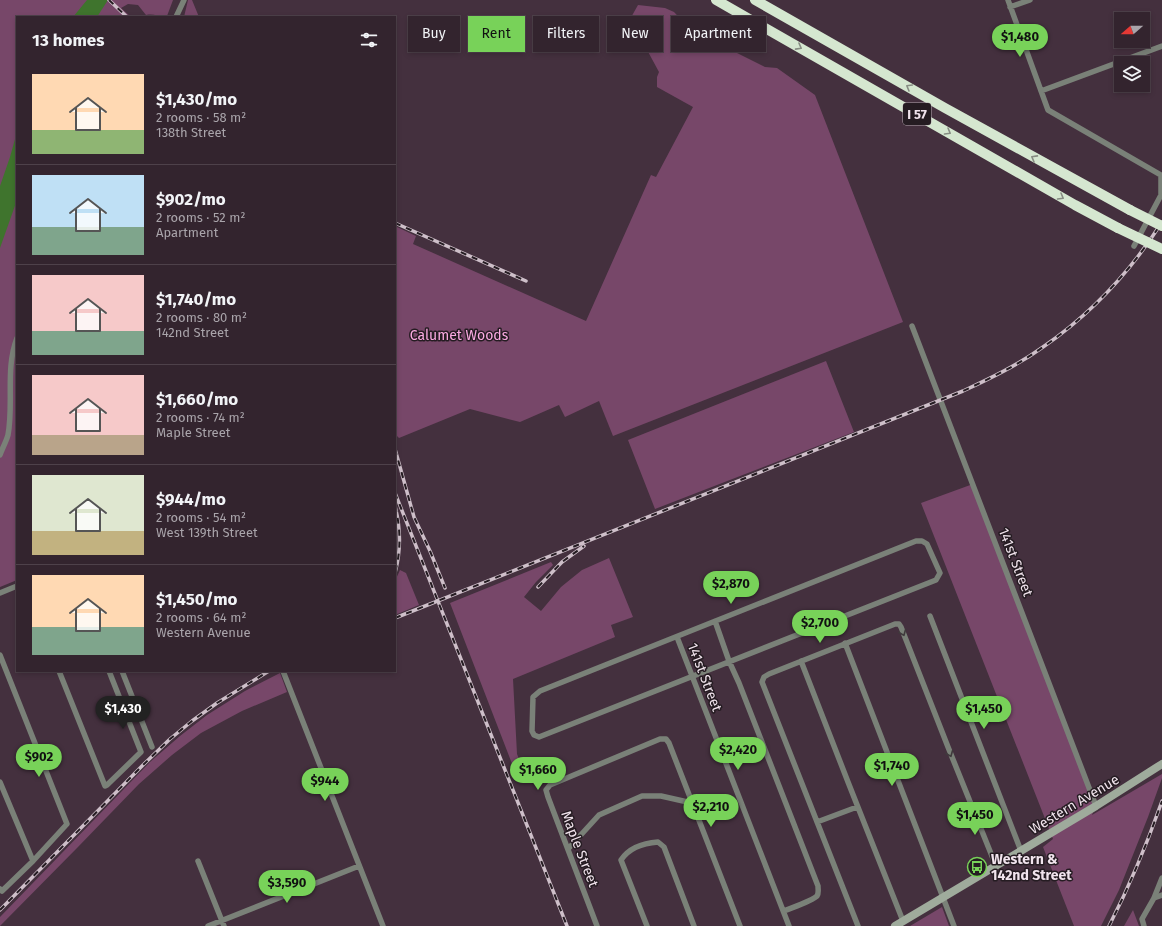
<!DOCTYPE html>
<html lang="en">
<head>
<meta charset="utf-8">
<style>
  :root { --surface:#33242e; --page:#3b2c36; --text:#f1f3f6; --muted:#a9a4aa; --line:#4e414a; --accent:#78d259 }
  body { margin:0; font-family:"Fira Sans",sans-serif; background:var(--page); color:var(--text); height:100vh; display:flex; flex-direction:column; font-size:15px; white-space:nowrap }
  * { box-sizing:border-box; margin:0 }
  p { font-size:13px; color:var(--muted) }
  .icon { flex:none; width:22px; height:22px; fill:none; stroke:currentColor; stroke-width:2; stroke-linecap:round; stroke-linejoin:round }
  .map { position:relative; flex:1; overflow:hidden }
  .panel { position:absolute; left:16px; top:16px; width:380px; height:656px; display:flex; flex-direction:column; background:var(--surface); border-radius:0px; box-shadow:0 2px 6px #0003,0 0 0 1px var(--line) }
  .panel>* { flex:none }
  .top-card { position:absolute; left:408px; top:16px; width:380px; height:36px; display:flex; gap:8px }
  .needle { width:26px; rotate:250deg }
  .tools { position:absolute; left:1114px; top:12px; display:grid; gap:8px }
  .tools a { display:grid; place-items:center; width:36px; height:36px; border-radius:0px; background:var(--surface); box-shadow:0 2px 6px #0003,0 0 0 1px var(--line); font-size:20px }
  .price { position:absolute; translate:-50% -34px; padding:0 9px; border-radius:14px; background:var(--accent); color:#111; font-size:13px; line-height:26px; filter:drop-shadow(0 1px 2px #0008) }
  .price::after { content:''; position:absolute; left:50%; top:24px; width:12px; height:9px; margin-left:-6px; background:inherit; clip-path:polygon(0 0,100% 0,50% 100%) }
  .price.active { background:#222; color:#fff }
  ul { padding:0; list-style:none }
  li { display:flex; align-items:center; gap:12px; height:100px; padding:0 16px }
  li+li { border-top:1px solid var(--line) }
  li span { display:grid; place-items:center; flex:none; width:112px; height:80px; border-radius:0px; color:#555 }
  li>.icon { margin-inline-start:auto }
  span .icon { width:48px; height:48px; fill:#fffc; stroke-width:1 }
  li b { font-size:17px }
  h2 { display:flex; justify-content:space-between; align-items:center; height:48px; padding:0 16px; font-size:17px }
  .tag { padding:0 14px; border-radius:0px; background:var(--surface); box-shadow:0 2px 6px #0003,0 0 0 1px var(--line); font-size:14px; line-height:36px }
  .tag.active { background:var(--accent); color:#111 }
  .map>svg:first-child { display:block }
  .green { fill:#774769 }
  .water { fill:#3f742d }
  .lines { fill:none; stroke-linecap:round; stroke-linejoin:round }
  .street { stroke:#7a8178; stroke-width:5.5 }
  .secondary { stroke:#9fab9c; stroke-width:8 }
  .highway { stroke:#d5e7d0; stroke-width:10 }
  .rail-casing { stroke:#cebfc9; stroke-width:3.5 }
  .rail { stroke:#251c22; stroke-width:2; stroke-dasharray:6; stroke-linecap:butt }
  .highway-bridge { stroke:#d5e7d0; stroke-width:10 }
  .oneway { stroke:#868c82 }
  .oneway2 { stroke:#3f3a3c }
  .labels { text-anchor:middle; stroke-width:3; stroke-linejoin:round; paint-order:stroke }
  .shield { fill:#251c22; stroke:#b4a8b0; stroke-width:1 }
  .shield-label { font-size:13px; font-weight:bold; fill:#f1e4ed }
  .park-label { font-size:14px; fill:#fbaae2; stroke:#251c22 }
  .street-label { font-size:14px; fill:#f1e4ed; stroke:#251c22 }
  .poi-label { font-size:14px; font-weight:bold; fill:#f1e4ed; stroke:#251c22; text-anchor:start }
</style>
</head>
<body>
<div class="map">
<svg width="1162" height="926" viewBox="0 0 1162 926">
  <rect width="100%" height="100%" fill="#44303e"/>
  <path class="green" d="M 0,0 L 173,0 L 167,16 C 158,18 156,13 146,15 L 138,5 L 128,4 L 121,8 L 131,17 L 17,17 L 17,580 L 0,587 Z
    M 188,0 L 192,0 L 199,17 L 184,17 Z
    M 638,5 L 665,8 L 674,12 L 691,30 L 765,67 L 777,68 L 815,95 L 903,322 L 613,436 L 599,401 L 565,417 L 559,405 L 520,422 L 470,409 L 399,438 L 395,434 L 395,226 L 416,236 L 413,244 L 586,321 L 651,175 L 656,177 L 693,107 L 657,87 L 657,77 L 659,72 L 646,48 L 630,39 L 635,26 L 629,21 Z
    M 826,361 L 854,432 L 655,509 L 628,440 Z
    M 973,484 L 1096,806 L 1092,815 L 1162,774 L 1162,778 L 1148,817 L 1119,890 L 1101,926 L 1074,926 L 1043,847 L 1053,839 L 921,503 Z
    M 609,558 L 633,617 L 611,625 L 615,637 L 513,679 L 517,754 L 524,771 L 516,774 L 450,603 L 551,562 L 553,565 L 536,582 L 524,597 L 541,611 L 561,587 L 582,570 Z
    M 400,570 L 406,573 L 419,605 L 395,615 L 395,581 Z
    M 280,673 L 287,692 L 242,711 L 201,733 L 172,755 L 139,784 L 77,848 L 0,926 L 0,917 L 150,762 L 180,736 L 207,715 L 245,691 Z
    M 942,907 L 949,926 L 910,926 Z
    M 1133,910 L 1139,926 L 1124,926 Z"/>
  <path class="water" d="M 87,0 L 108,0 L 97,17 L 73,17 Z
    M 17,132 L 17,200 L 0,248 L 0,186 L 10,157 Z"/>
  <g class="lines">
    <path class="street" d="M 1008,0 L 1048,110 L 1161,175 L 1161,195 L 1134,246
      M 1010,7 L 1030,0
      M 176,17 L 184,0
      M 1041,91 L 1162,46
      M 912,326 L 1096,806
      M 0,455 C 2,449 6,442 8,435 C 14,403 5,369 17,338
      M 916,541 L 922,541 L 927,544 L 940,573 L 936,580 L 539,737 L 534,735 L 532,731 L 533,697 L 540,691 C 665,642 790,591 916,541 Z
      M 0,593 L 17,586
      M 930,616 L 1021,851
      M 715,621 L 729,661 L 739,683 L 818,886 C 818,890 819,893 817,896 C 812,901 791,908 784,911
      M 677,637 L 789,926
      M 845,643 L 954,926
      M 0,655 L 67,824 L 33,861 L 2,891 L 0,889
      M 801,661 L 848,782 L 903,921
      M 59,671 L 105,786 L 107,785 L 141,752 L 109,671
      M 122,671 L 152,747
      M 283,671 L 383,926
      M 0,782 L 33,861
      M 817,822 L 857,807
      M 568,849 L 599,815 L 642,796 L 661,796 L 692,803
      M 198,861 L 224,926
      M 1154,898 L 1162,878
      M 208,926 L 359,866
      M 597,926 L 548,797 L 546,790 L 550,785 L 660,739 L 666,739 L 669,743 L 740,926
      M 647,926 L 621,860 C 629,848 644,843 658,842 L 664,847 L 694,926
      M 858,926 L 762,682 L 764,677 L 769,674 L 895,624 L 899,624 L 901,627 L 948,747 L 996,866
      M 1144,926 L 1142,919 L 1154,898 L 1162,895"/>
    <path class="secondary" d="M 895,926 L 1096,806 L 1162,764"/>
    <path class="highway" d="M 716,0 L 1075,205 L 1118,228
      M 755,0 L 945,108 L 1130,210"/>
    <g class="rail-casing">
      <path id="rail" d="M 109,0 L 127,17
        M 395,223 L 526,281
        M 395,449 L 414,517 L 430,551 L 445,588
        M 395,493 L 567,926
        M 395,506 C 401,529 401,551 395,573
        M 538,587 L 562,562 L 584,546
        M 395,618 L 963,391 C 991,378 1018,365 1043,347 C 1091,314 1131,271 1162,222
        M 0,910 L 143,765 L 170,739 L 192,721 L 217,703 L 269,671
        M 1109,926 C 1130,885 1147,844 1162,801"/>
    </g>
    <use href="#rail" class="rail"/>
    <path class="highway-bridge" d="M 1130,210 L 1162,226
      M 1118,228 L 1162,249"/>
  </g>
  <defs><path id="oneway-chevron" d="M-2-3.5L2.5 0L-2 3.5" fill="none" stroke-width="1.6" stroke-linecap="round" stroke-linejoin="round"/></defs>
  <g class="oneway">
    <use href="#oneway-chevron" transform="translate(799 47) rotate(29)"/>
    <use href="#oneway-chevron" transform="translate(909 87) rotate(-150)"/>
    <use href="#oneway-chevron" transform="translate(948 132) rotate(30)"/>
    <use href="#oneway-chevron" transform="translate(1034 158) rotate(-151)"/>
    <use href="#oneway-chevron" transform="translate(1061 197) rotate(30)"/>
  </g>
  <g class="oneway2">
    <use href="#oneway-chevron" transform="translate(903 633) rotate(68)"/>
    <use href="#oneway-chevron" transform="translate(950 754) rotate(68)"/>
  </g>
  <defs>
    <g id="bus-ring" transform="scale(1)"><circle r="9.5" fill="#251c22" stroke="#78d259" stroke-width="1.5"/><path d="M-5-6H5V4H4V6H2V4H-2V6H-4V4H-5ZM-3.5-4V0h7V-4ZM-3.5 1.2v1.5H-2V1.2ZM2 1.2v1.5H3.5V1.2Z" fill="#78d259"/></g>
  </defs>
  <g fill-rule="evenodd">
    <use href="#bus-ring" x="977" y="867"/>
  </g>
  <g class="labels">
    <rect class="shield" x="903" y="103" width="28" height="22" rx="3"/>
    <g class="shield-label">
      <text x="917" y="119">I 57</text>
    </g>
    <g class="park-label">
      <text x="459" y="340">Calumet Woods</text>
    </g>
    <g class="street-label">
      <text transform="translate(1016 562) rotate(69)" y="5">141st Street</text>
      <text transform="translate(705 677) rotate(69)" y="5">141st Street</text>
      <text transform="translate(1074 804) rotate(-31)" y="5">Western Avenue</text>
      <text transform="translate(580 849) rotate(69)" y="5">Maple Street</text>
    </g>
    <g class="poi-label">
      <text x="991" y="864">Western &amp;<tspan x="991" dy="16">142nd Street</tspan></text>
    </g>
  </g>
</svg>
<div class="tools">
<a><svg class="needle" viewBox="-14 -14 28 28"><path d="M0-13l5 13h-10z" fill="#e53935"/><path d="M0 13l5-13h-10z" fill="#a9a4aa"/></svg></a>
<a><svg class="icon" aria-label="layers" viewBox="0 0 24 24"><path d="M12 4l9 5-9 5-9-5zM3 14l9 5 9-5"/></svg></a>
</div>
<b class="price" style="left:1020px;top:58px">$1,480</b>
<b class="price" style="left:731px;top:605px">$2,870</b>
<b class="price" style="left:820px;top:644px">$2,700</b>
<b class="price active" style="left:123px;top:730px">$1,430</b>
<b class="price" style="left:984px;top:730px">$1,450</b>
<b class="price" style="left:738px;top:771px">$2,420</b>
<b class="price" style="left:39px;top:778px">$902</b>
<b class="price" style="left:892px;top:787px">$1,740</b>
<b class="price" style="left:538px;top:791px">$1,660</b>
<b class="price" style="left:325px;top:802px">$944</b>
<b class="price" style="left:711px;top:828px">$2,210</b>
<b class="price" style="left:975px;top:836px">$1,450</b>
<b class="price" style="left:287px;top:904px">$3,590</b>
<div class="top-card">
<a class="tag">Buy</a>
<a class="tag active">Rent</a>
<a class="tag">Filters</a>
<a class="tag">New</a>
<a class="tag">Apartment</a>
</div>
<section class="panel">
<h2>13 homes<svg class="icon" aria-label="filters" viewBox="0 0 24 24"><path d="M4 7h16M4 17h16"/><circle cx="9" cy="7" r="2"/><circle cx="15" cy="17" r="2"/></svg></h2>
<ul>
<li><span style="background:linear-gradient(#ffd9b3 70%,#8fb573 0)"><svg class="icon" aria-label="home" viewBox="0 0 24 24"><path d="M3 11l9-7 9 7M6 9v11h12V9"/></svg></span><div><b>$1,430/mo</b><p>2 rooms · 58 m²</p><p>138th Street</p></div></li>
<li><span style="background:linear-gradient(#bfe0f5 65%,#7fa58c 0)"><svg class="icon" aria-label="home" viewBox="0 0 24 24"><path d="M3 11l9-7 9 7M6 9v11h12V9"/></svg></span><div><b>$902/mo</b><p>2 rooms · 52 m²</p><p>Apartment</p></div></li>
<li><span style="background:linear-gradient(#f6c9c9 70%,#7fa58c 0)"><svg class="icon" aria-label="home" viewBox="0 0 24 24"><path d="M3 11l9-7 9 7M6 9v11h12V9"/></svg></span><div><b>$1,740/mo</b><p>2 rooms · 80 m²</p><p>142nd Street</p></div></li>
<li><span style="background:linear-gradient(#f6c9c9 75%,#b9a48a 0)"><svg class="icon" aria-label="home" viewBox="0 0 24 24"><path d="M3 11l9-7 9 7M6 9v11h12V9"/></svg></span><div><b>$1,660/mo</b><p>2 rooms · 74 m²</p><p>Maple Street</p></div></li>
<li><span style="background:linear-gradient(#dfe7d0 70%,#c2b280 0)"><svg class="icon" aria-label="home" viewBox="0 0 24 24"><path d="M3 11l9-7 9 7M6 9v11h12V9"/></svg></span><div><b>$944/mo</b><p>2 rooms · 54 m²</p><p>West 139th Street</p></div></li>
<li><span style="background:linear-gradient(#ffd9b3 65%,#7fa58c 0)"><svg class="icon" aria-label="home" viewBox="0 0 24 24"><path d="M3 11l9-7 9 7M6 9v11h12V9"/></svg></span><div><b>$1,450/mo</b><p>2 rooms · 64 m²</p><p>Western Avenue</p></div></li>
</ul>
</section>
</div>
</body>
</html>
